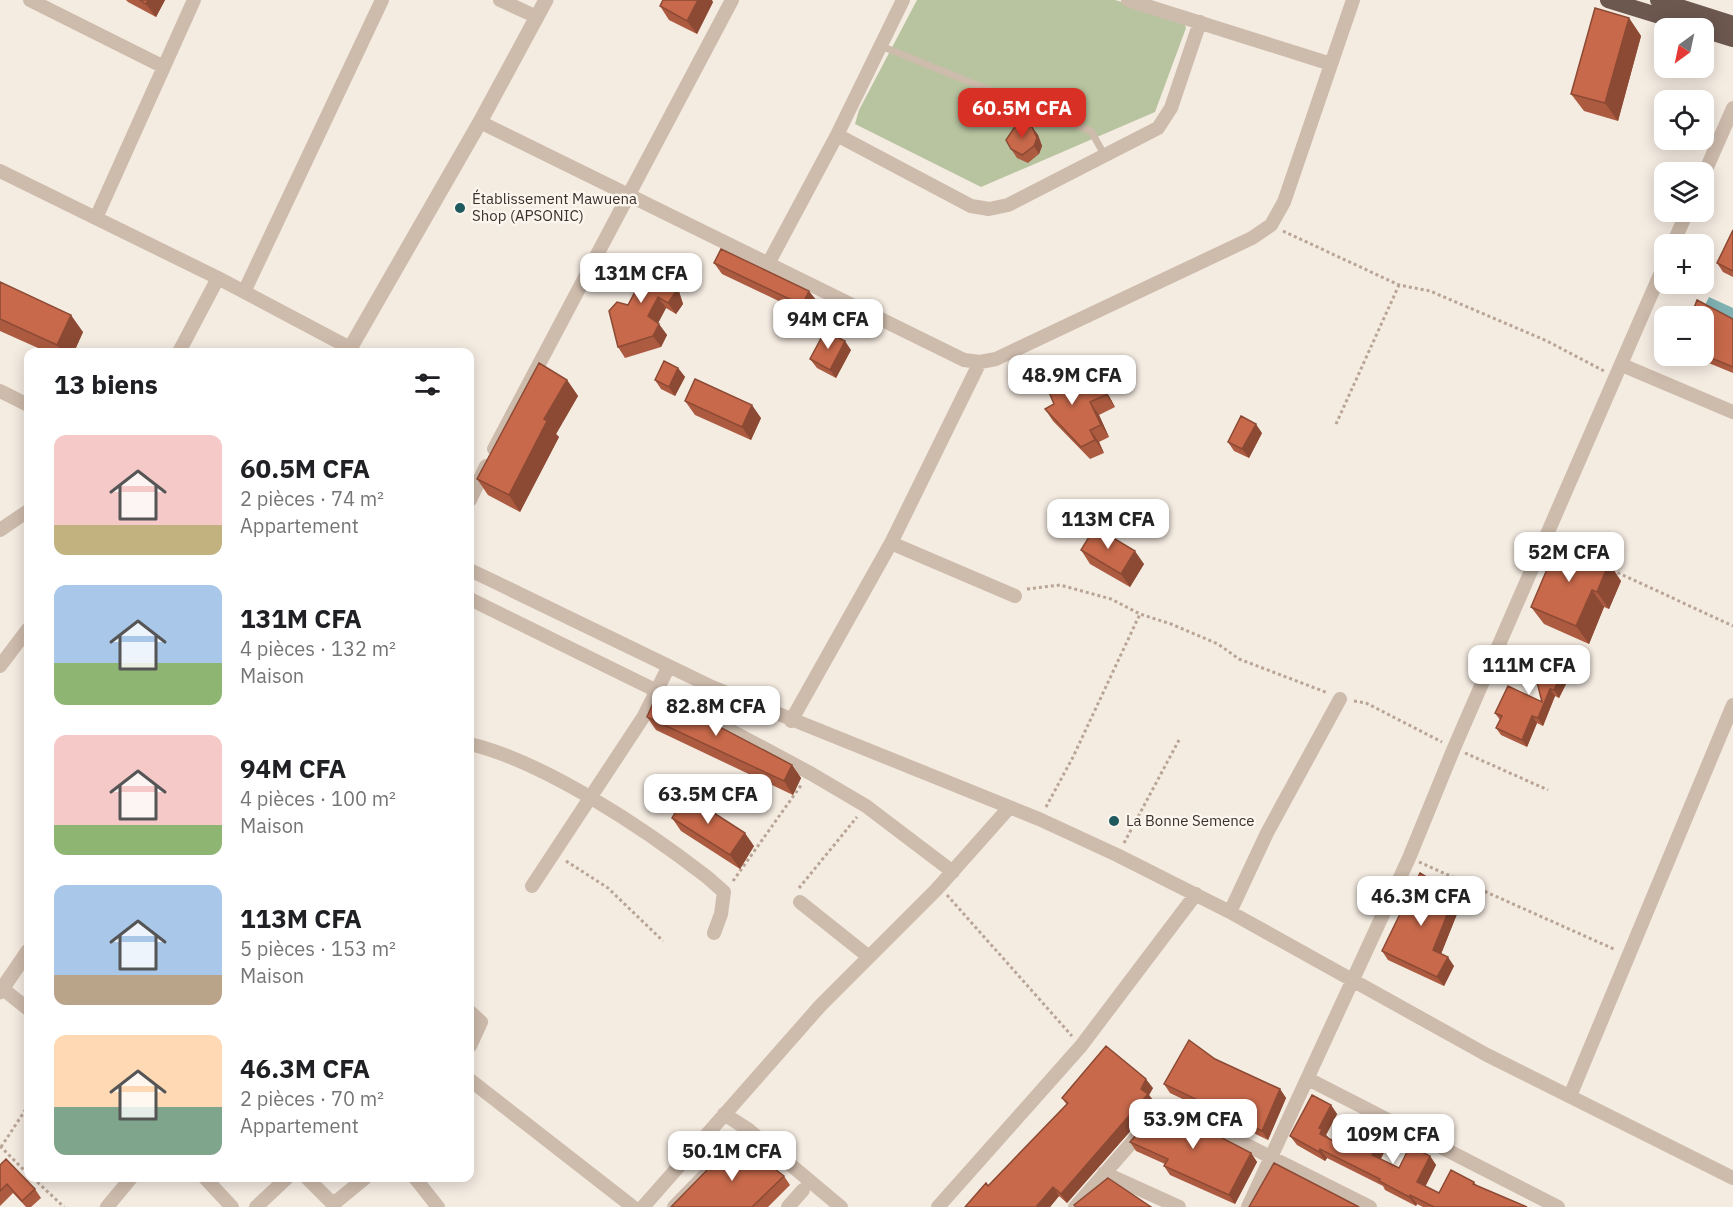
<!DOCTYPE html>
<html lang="fr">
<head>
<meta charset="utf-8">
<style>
  :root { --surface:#fff; --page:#f6f6f6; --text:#202124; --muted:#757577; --accent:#d93025 }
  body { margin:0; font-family:"IBM Plex Sans",sans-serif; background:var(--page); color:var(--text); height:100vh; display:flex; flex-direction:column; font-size:22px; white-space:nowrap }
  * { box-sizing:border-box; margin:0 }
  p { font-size:20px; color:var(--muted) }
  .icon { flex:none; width:33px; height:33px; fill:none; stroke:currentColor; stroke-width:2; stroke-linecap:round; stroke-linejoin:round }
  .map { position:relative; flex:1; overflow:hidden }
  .panel { position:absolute; left:24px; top:348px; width:450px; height:834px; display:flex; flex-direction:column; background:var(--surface); border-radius:12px; box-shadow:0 3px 15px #0003 }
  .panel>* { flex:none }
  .needle { width:39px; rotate:213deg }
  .controls { position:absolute; left:1654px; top:18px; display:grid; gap:12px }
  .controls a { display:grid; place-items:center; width:60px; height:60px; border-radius:12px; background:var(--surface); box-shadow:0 3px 15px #0003; font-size:30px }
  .price { position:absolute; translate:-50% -51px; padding:0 14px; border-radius:12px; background:#fff; color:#222; font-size:20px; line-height:39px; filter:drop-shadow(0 2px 3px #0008) }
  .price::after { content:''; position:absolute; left:50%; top:36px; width:18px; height:14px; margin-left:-9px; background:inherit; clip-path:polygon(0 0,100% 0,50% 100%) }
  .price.active { background:var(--accent); color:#fff }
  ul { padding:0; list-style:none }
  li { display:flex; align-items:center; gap:18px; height:150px; padding:0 30px }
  li span { display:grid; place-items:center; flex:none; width:168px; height:120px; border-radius:12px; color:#555 }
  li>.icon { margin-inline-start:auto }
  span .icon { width:72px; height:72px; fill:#fffc; stroke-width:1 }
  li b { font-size:26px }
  h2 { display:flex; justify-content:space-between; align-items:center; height:72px; padding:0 30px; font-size:26px }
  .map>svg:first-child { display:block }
  .green { fill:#b8c4a0 }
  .water { fill:#7fb0b2 }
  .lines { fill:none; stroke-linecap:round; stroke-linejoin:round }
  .path { stroke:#b9a596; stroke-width:3; stroke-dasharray:3 3; stroke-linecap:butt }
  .service { stroke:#cdbbac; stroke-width:7 }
  .minor { stroke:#cdbbac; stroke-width:14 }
  .tertiary { stroke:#cdbbac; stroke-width:15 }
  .trunk { stroke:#6c584f; stroke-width:16 }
  .wall { fill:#ac5a40 }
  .shaded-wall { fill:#8c4a34 }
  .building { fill:#c8694b; stroke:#8c4a34; stroke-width:1.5 }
  .poi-dot { fill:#1f5a5e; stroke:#fbf5ee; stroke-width:2 }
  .labels { text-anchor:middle; stroke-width:5; stroke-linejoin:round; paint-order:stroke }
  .poi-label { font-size:15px; fill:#3b302b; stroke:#fbf5ee; text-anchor:start }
</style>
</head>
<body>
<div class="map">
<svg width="1733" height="1207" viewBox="0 0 1733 1207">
  <rect width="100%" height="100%" fill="#f4ebe1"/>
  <path class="green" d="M 917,0 L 1115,0 L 1183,19 L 1186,28 L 1155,112 L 981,187 L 855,124 L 859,110 Z"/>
  <path class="water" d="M 1709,297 L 1733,308 L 1733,322 L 1703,309 Z"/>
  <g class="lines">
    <path class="path" d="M 1283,231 L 1399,285 L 1430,291 L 1547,341 L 1604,371
      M 1336,424 L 1399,285
      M 1612,570 L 1733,626
      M 1027,589 L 1060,585 L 1111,599 L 1140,614 L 1171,624 L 1218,644 L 1239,659 L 1328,693
      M 1354,701 L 1366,703 L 1442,742
      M 1465,753 L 1548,790
      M 1046,807 L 1073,757 L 1140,614
      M 1124,843 L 1179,740
      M 566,861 L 608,888 L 663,941
      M 1419,862 L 1616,950
      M 733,881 L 802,784
      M 799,888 L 857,817
      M 947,895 L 1072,1036
      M 0,1146 L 28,1174
      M 1,1147 L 28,1106
      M 33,1178 L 64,1207"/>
    <path class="service" d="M 881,46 L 1091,131 L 1105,156"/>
    <path class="minor" d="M 30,0 L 162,66
      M 500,0 L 537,17
      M 1128,0 L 1331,64
      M 480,122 L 964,360 L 980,362 L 996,359 L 1252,238 L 1271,225 L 1284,202 L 1353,0
      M 837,135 L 971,206 L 989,209 L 1008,205 L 1158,128 L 1171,108 L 1200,22
      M 0,171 L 218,278 L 350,348
      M 1704,174 L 1733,108
      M 96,218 L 194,0
      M 1673,244 L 1687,212
      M 768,264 L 837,135 L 903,0
      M 244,292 L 382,0
      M 179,352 L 218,278
      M 1622,365 L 1733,412
      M 0,391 L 28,405
      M 494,449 L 732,0
      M 470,500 L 486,466
      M 0,530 L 28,511
      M 891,543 L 1015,596
      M 470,570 L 712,687 L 1039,819 L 1117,855 L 1230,912 L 1487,1055 L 1733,1178
      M 470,599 L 657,691 L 810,773 L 866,806 L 953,872
      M 0,666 L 28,629
      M 791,721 L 891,543 L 980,362
      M 470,744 C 545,762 645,829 707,877 L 724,892 L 721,914 L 714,933
      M 532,886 L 644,716 L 669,666
      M 800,902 L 869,957
      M 1230,912 L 1267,833 L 1340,699
      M 3,989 L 28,1009
      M 470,1012 L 481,1022 L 470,1046
      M 1308,1079 L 1558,1207
      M 470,1080 L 633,1207
      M 1570,1096 L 1733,705
      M 724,1114 L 749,1130 L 841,1207
      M 1104,1173 L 1179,1207
      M 205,1178 L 232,1207
      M 307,1178 L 330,1201 L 337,1201 L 365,1178
      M 415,1178 L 438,1207
      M 107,1207 L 131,1178
      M 256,1207 L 287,1178
      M 643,1207 L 820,1006 L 936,890 L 1008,809
      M 674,1207 L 749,1130
      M 788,1207 L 803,1190
      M 938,1207 L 1081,1046 L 1196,894
      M 1075,1207 L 1162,1108 L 1173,1108 L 1370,1207
      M 1248,1207 L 1409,858 L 1454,748 L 1665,263"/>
    <path class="tertiary" d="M 348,352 L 480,122 L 546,0
      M 0,992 L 28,951"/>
    <path class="trunk" d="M 1608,0 L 1699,28
      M 1658,0 L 1733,24
      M 1704,30 L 1733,39"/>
  </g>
  <path class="wall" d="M 126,0 L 165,0 L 156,17 L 128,2 Z
    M 713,2 L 697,34 L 669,20 L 660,6 Z
    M 1629,18 L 1641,36 L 1618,121 L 1584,111 L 1571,94 Z
    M 1032,127 L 1038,135 L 1042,146 L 1039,154 L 1028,163 L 1017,158 L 1011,149 Z
    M 1733,230 L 1733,277 L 1723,272 L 1717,263 Z
    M 714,263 L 817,301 L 810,316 L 722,274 Z
    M 667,268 L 675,279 L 683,304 L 676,314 L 666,308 L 658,323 L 667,335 L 661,347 L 625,358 L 618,347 L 628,305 L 635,291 L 628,281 Z
    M 0,282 L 83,332 L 74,352 L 47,352 L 0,331 Z
    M 1733,319 L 1733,373 L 1694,357 L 1693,356 L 1704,356 Z
    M 851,350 L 836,378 L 817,368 L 810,359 Z
    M 678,368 L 685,377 L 675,396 L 661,389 L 655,380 Z
    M 1060,370 L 1072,396 L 1100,383 L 1109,396 L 1115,407 L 1099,415 L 1109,437 L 1099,442 L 1104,453 L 1090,459 L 1053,421 L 1045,409 L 1054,404 Z
    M 567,380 L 578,396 L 556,434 L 559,437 L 520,512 L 488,495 L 477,479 Z
    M 685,401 L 761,418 L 751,440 L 695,415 Z
    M 1262,433 L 1249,458 L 1234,451 L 1228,442 Z
    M 1081,550 L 1144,564 L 1130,587 L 1090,564 Z
    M 1609,563 L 1621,581 L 1609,609 L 1604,607 L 1589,644 L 1544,624 L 1531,607 Z
    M 1531,658 L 1573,670 L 1559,698 L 1555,696 L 1543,726 L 1537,723 L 1527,747 L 1501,735 L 1496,728 L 1500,720 L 1495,713 L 1542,702 Z
    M 647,717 L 792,765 L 801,778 L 793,795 L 656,730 Z
    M 672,818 L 754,846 L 740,869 L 681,831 Z
    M 1461,904 L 1441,954 L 1454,966 L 1444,986 L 1388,960 L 1382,951 Z
    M 1164,1084 L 1280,1089 L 1286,1098 L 1268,1140 L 1170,1093 Z
    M 1153,1088 L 1149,1095 L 1155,1103 L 1067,1203 L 1059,1196 L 1050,1207 L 965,1207 L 988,1186 L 1067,1105 L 1062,1098 Z
    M 1331,1105 L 1337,1114 L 1326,1135 L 1329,1138 L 1341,1145 L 1348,1148 L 1382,1135 L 1388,1144 L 1381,1159 L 1399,1168 L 1430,1156 L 1436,1165 L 1425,1187 L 1439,1193 L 1474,1182 L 1477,1186 L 1527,1207 L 1423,1207 L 1417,1204 L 1416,1206 L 1385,1190 L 1383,1186 L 1327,1158 L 1325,1161 L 1297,1145 L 1290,1136 Z
    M 1130,1142 L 1251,1153 L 1257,1162 L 1235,1204 L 1170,1175 L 1164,1166 L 1165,1164 L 1136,1151 Z
    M 0,1165 L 35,1189 L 41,1198 L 31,1207 L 26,1207 L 13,1193 L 0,1206 Z
    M 711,1170 L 784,1176 L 790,1185 L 768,1207 L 671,1207 Z"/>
  <path class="shaded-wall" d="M 148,0 L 165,0 L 156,17 L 146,4 Z
    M 698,0 L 712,0 L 713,2 L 697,34 L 687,21 Z
    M 1629,18 L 1641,36 L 1618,121 L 1605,103 Z
    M 1032,127 L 1038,135 L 1042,146 L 1039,154 L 1034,146 Z
    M 667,268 L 675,279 L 683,304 L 676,314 L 668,303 Z
    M 809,291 L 817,301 L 810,316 L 802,305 Z
    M 658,297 L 666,308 L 656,327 L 648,316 Z
    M 71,315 L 83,332 L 74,352 L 62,352 L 57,345 Z
    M 659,324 L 667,335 L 661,347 L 653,336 Z
    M 845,341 L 851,350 L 836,378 L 830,370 Z
    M 1051,358 L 1060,370 L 1078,410 L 1069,398 Z
    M 678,368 L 685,377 L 675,396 L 669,387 Z
    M 567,380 L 578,396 L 556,434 L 559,437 L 520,512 L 509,495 L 544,419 Z
    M 1100,383 L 1109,396 L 1115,407 L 1106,395 Z
    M 1090,402 L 1099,415 L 1109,437 L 1101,425 Z
    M 752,405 L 761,418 L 751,440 L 742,427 Z
    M 1256,424 L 1262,433 L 1249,458 L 1242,449 Z
    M 1090,430 L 1099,442 L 1104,453 L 1095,440 Z
    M 1135,551 L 1144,564 L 1130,587 L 1121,574 Z
    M 1609,563 L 1621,581 L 1609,609 L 1597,592 Z
    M 1592,590 L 1604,607 L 1589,644 L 1576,626 Z
    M 1567,663 L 1573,670 L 1559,698 L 1554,690 Z
    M 1550,689 L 1555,696 L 1543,726 L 1538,718 Z
    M 1532,716 L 1537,723 L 1527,747 L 1522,740 Z
    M 792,765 L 801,778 L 793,795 L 784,781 Z
    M 745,833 L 754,846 L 740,869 L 730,855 Z
    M 1455,895 L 1461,904 L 1439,959 L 1433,950 Z
    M 1448,957 L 1454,966 L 1444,986 L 1437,977 Z
    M 1146,1079 L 1153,1088 L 1149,1095 L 1155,1103 L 1067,1203 L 1061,1194 L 1141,1089 Z
    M 1280,1089 L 1286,1098 L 1268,1140 L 1262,1131 Z
    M 1331,1105 L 1337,1114 L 1326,1135 L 1329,1138 L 1320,1134 L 1319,1128 Z
    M 1382,1135 L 1388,1144 L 1378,1164 L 1372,1155 Z
    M 1320,1149 L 1327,1158 L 1325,1161 L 1319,1152 Z
    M 1251,1153 L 1257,1162 L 1235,1204 L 1229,1195 Z
    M 1430,1156 L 1436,1165 L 1423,1191 L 1417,1182 Z
    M 1053,1187 L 1059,1196 L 1050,1207 L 1036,1207 Z
    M 1410,1195 L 1417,1204 L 1416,1206 L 1409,1197 Z"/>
  <path class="building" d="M 140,0 L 148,0 L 146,4 Z
    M 663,0 L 698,0 L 687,21 L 660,6 Z
    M 1595,8 L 1629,18 L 1605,103 L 1571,94 Z
    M 1025,124 L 1032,127 L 1037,138 L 1034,146 L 1022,155 L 1011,149 L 1006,140 L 1014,128 Z
    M 1733,230 L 1733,271 L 1717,263 Z
    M 721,249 L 809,291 L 802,305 L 714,263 Z
    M 658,263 L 667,268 L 675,293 L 668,303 L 658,297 L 648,316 L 659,324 L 653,336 L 618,347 L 609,311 L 617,302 L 628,305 L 637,288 L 628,281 L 631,270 Z
    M 0,282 L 71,315 L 57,345 L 0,319 Z
    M 1697,300 L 1733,319 L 1733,367 L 1704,355 L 1704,316 L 1691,316 Z
    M 825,331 L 845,341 L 830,370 L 810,359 Z
    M 1051,358 L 1069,398 L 1100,383 L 1106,395 L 1090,402 L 1101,425 L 1090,430 L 1095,440 L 1081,447 L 1045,409 L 1054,404 L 1037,364 Z
    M 664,361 L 678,368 L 669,387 L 655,380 Z
    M 539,363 L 567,380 L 544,419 L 547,421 L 509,495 L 477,479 Z
    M 695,379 L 752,405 L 742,427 L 685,401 Z
    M 1241,416 L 1256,424 L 1242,449 L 1228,442 Z
    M 1095,527 L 1135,551 L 1121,574 L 1081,550 Z
    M 1559,541 L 1609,563 L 1597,592 L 1592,590 L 1576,626 L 1531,607 Z
    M 1535,649 L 1567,663 L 1554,690 L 1550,689 L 1538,718 L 1532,716 L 1522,740 L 1496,728 L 1502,716 L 1495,713 L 1508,686 L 1542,702 L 1531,658 Z
    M 657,694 L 792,765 L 784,781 L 647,717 Z
    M 686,795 L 745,833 L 730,855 L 672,818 Z
    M 1420,873 L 1455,895 L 1433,950 L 1448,957 L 1437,977 L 1382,951 Z
    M 1189,1040 L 1215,1059 L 1280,1089 L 1262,1131 L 1164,1084 Z
    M 1106,1046 L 1146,1079 L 1141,1089 L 1148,1094 L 1061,1194 L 1053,1187 L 1036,1207 L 965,1207 L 986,1183 L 988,1186 L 1068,1103 L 1062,1098 Z
    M 1312,1095 L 1331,1105 L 1319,1128 L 1322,1129 L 1320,1134 L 1341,1145 L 1348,1148 L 1362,1125 L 1382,1135 L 1372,1155 L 1399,1168 L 1410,1146 L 1430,1156 L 1417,1182 L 1439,1193 L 1451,1170 L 1474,1182 L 1473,1184 L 1527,1207 L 1434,1207 L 1410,1195 L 1409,1197 L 1379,1181 L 1380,1179 L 1320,1149 L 1319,1152 L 1290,1136 Z
    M 1160,1108 L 1165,1108 L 1251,1153 L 1229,1195 L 1164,1166 L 1168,1159 L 1130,1142 Z
    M 737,1140 L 784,1176 L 752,1207 L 671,1207 L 709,1168 L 711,1170 Z
    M 6,1159 L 35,1189 L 22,1201 L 7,1184 L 0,1191 L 0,1165 Z
    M 1274,1163 L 1359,1207 L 1249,1207 Z
    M 1108,1178 L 1151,1207 L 1076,1207 L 1074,1205 Z"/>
  <g class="poi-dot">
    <circle cx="460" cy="208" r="6"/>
    <circle cx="1114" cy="821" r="6"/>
  </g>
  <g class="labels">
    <g class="poi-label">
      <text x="472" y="204">Établissement Mawuena<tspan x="472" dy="17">Shop (APSONIC)</tspan></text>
      <text x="1126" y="826">La Bonne Semence</text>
    </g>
  </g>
</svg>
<div class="controls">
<a><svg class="needle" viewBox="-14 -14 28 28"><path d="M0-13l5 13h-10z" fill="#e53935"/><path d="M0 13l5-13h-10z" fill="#757577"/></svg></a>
<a><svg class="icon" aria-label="locate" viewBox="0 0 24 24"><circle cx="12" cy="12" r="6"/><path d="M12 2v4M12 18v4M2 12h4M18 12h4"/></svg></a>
<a><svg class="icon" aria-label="layers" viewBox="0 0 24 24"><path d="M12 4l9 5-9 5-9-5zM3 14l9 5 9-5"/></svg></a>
<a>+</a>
<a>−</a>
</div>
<b class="price active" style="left:1022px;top:139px">60.5M CFA</b>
<b class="price" style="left:641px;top:304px">131M CFA</b>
<b class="price" style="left:828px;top:350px">94M CFA</b>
<b class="price" style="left:1072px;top:406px">48.9M CFA</b>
<b class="price" style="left:1108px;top:550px">113M CFA</b>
<b class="price" style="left:1569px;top:583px">52M CFA</b>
<b class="price" style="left:1529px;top:696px">111M CFA</b>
<b class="price" style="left:716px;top:737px">82.8M CFA</b>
<b class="price" style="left:708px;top:825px">63.5M CFA</b>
<b class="price" style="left:1421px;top:927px">46.3M CFA</b>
<b class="price" style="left:1193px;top:1150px">53.9M CFA</b>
<b class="price" style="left:1393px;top:1165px">109M CFA</b>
<b class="price" style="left:732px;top:1182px">50.1M CFA</b>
<section class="panel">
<h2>13 biens<svg class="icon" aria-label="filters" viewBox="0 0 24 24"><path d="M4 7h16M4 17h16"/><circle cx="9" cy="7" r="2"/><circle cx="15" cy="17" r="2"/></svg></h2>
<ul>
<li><span style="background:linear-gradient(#f6c9c9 75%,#c2b280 0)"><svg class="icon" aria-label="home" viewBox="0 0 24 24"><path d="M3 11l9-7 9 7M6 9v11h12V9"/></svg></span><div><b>60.5M CFA</b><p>2 pièces · 74 m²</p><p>Appartement</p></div></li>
<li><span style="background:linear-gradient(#a9c7e8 65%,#8fb573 0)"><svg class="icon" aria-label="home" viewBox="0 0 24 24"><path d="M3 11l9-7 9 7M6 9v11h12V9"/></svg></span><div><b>131M CFA</b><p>4 pièces · 132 m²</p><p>Maison</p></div></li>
<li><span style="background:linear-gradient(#f6c9c9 75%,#8fb573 0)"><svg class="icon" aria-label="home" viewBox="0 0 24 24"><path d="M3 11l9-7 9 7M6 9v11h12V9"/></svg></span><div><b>94M CFA</b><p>4 pièces · 100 m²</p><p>Maison</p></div></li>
<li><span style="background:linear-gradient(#a9c7e8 75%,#b9a48a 0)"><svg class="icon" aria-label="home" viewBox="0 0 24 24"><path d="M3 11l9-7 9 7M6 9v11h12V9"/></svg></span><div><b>113M CFA</b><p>5 pièces · 153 m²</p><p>Maison</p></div></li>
<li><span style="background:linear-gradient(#ffd9b3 60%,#7fa58c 0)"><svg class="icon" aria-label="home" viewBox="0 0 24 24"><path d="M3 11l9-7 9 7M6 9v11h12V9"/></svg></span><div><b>46.3M CFA</b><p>2 pièces · 70 m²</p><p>Appartement</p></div></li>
</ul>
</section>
</div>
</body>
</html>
